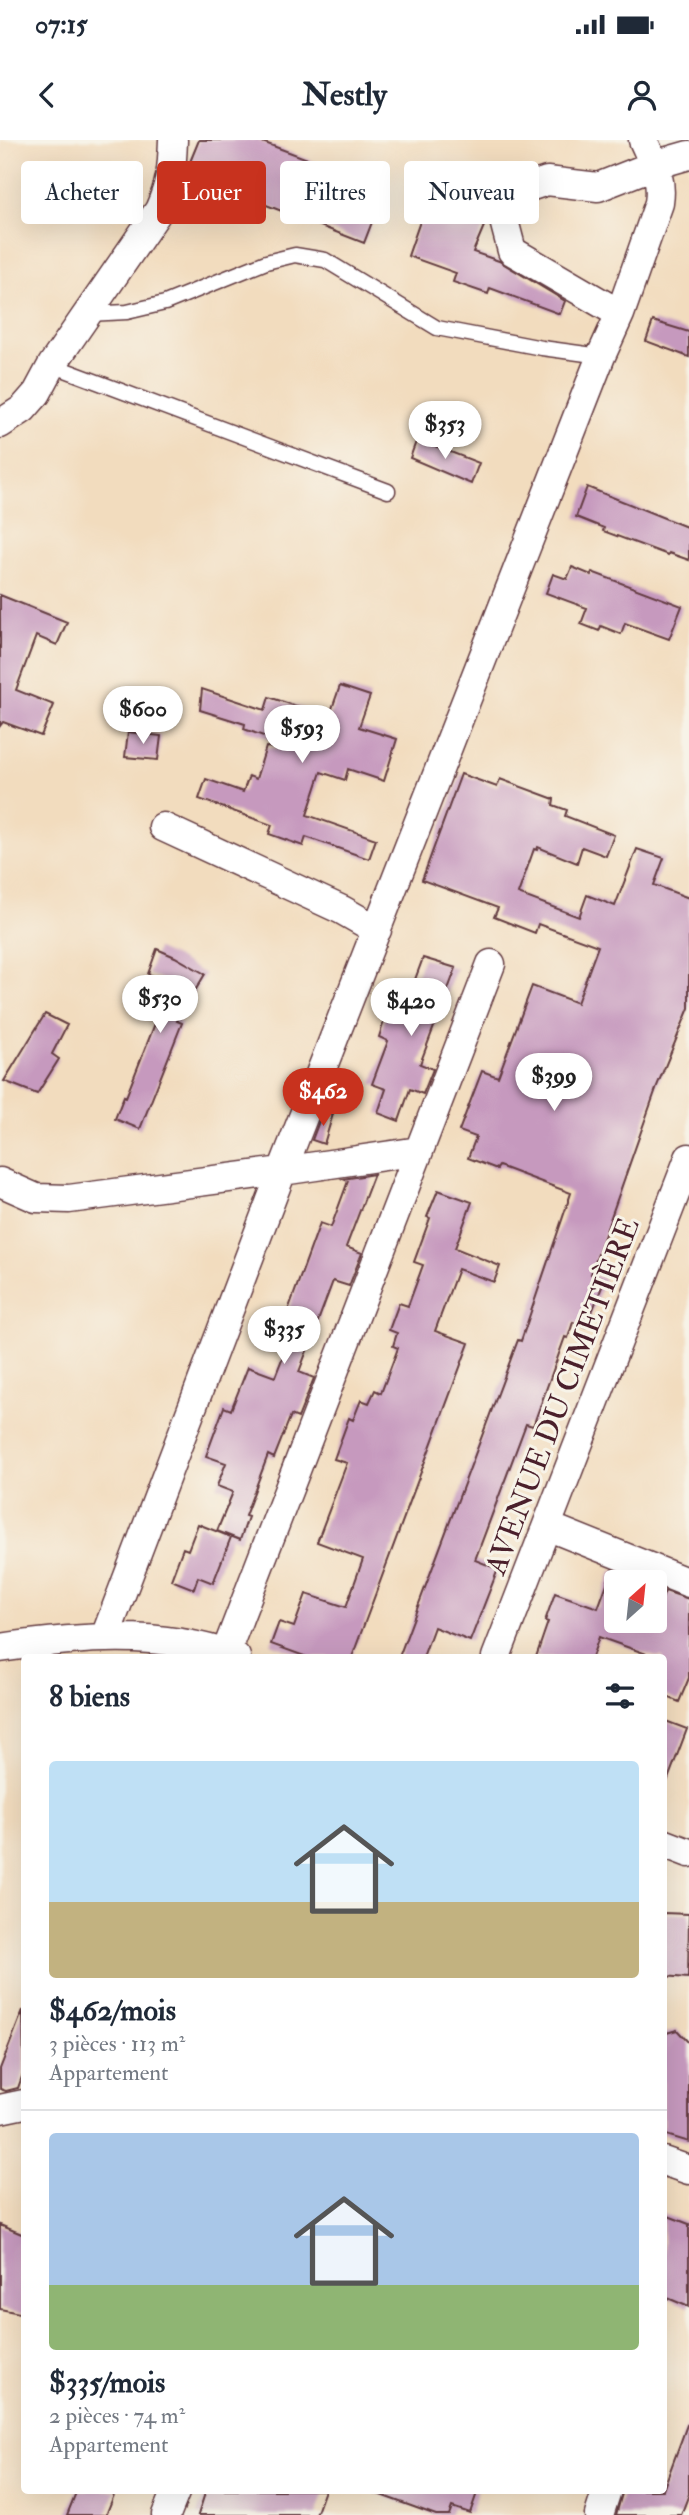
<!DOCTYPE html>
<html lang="fr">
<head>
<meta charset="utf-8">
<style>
  :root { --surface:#fff; --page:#f6f6f7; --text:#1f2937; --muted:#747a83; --line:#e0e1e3; --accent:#c8321e }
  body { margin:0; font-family:"IM FELL Double Pica",serif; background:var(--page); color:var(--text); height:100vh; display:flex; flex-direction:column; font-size:26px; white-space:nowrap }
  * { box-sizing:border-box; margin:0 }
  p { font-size:23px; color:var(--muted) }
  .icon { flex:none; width:38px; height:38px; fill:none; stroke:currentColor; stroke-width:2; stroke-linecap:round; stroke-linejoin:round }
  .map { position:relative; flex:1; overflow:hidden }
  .panel { position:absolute; left:21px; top:1514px; width:646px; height:840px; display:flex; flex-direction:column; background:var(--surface); border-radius:7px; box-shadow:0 7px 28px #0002 }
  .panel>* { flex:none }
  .guide { position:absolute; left:21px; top:21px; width:648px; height:63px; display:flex; gap:14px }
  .needle { width:46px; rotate:27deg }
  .controls { position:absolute; left:604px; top:1430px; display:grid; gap:14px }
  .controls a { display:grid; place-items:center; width:63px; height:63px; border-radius:7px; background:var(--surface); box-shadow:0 7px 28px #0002; font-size:35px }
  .price { position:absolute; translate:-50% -60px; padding:0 16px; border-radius:24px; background:#fff; color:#222; font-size:23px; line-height:46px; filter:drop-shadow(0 2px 4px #0008) }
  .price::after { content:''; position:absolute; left:50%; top:42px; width:21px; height:16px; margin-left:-10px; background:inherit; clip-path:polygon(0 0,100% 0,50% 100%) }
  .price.current { background:var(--accent); color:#fff }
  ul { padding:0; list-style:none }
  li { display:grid; align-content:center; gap:14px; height:371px; padding:0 28px }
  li+li { border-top:2px solid var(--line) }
  li span { display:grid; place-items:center; height:217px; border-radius:7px; color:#555 }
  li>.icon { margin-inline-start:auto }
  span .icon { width:126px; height:126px; fill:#fffc; stroke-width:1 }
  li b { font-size:30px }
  h2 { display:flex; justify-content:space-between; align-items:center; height:84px; padding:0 28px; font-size:30px }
  .tag { padding:0 24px; border-radius:7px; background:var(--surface); box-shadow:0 7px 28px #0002; font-size:24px; line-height:63px }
  .tag.current { background:var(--accent); color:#fff }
  .status { display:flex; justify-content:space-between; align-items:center; height:49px; padding:0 35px; background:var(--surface); direction:ltr }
  .status svg { height:19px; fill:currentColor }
  header { display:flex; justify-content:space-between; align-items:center; height:91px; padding:0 28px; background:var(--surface); font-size:32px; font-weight:700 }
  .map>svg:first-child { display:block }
  .building { fill:#c699be }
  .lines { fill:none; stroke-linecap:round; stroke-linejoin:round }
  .service-casing { stroke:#633b41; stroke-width:17 }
  .minor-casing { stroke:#633b41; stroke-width:31 }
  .service { stroke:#fff; stroke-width:14 }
  .minor { stroke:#fff; stroke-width:28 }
  .labels { text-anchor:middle; stroke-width:6; stroke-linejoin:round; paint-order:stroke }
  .street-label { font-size:30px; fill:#4a1f2b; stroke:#f7f3e8 }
</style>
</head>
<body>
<div class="status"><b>07:15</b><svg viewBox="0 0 49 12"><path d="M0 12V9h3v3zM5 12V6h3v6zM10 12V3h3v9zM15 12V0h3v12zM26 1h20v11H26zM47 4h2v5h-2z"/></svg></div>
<header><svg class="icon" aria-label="back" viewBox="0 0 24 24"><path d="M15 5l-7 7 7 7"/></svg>Nestly<svg class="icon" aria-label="person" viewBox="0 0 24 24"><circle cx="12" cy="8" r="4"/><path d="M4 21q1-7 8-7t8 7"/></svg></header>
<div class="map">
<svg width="689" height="2375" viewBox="0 0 689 2375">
  <rect width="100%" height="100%" fill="#f7f3e8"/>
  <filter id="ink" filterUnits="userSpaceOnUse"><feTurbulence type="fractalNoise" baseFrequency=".0143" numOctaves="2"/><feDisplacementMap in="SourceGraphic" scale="14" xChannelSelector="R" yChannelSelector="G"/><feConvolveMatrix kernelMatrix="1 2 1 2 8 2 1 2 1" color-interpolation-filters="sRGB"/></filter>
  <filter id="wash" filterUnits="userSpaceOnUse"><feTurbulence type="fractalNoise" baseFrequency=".00686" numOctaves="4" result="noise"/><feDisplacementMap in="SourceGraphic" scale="28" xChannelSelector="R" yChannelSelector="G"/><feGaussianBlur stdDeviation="1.57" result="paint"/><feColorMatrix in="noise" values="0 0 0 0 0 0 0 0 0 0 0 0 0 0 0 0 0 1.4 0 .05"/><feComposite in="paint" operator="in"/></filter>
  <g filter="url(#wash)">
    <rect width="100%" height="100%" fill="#f2dcbe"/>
    <g id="blocks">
      <path class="building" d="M 199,0 L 257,0 L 385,48 L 364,103 L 207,42 L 212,30 L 190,22 Z
        M 426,64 L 484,86 L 473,112 L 499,121 L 565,161 L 560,174 L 490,148 L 488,154 L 453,142 L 456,133 L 408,116 Z
        M 653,181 L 689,192 L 689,217 L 646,201 Z
        M 417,299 L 479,323 L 471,344 L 410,318 Z
        M 587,347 L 689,388 L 689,420 L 669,413 L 668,415 L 603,391 L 604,388 L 576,377 Z
        M 572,427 L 591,435 L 592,432 L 682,466 L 669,499 L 625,483 L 621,494 L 601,486 L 599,491 L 581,484 L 587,468 L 546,453 L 553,434 L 567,439 Z
        M 0,455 L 67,482 L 57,505 L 36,496 L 16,550 L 54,565 L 41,596 L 3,582 L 0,586 Z
        M 340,546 L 370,556 L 359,587 L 397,599 L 384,641 L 348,629 L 345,640 L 321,632 L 307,675 L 376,699 L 369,719 L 306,697 L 303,706 L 269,694 L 272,685 L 199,659 L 206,639 L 243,652 L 249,636 L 256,639 L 266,607 L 282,609 L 283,603 L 244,589 L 245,584 L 200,570 L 202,549 L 265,570 L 269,557 L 329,577 Z
        M 128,592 L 161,596 L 158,620 L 125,617 Z
        M 461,634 L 497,647 L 500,639 L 554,659 L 553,665 L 567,670 L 565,676 L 614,695 L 606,716 L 582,707 L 577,723 L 538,707 L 537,710 L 534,709 L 518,754 L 579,777 L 587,755 L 615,766 L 637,709 L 664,718 L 654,745 L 689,758 L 689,868 L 657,946 L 591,1134 L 605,1139 L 586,1187 L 573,1182 L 568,1198 L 565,1197 L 533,1286 L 526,1284 L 475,1420 L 498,1429 L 470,1501 L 434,1487 L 423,1517 L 399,1517 L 518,1200 L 521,1201 L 571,1053 L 499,1026 L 497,1029 L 468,1018 L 476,997 L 459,991 L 482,931 L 498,937 L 532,846 L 577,863 L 598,806 L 538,784 L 535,793 L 494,777 L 498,768 L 422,740 Z
        M 157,809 L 175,817 L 205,834 L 177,881 L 182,883 L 140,989 L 115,979 L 124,956 L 126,957 L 171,843 L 148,834 Z
        M 423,818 L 456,828 L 420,924 L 433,929 L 423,954 L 410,949 L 399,981 L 378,973 L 386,949 L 372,944 L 388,901 L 379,897 L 386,875 L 400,880 Z
        M 45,874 L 67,885 L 52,914 L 59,919 L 37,954 L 4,941 Z
        M 323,971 L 333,974 L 324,1004 L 312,1000 Z
        M 374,1034 L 346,1107 L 362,1113 L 349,1146 L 333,1141 L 299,1232 L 314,1238 L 298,1278 L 291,1275 L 274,1318 L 268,1315 L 245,1376 L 248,1377 L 240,1400 L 217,1391 L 233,1352 L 217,1346 L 226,1323 L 206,1316 L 224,1267 L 231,1270 L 248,1227 L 275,1237 L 294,1188 L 282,1187 L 320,1083 L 331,1087 L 348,1041 L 343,1039 Z
        M 438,1050 L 472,1062 L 455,1108 L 500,1126 L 494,1142 L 458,1129 L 435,1191 L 469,1203 L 352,1517 L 307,1517 L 271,1504 L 279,1482 L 294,1487 L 306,1454 L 346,1467 L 363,1419 L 317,1402 L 347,1323 L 334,1319 L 349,1278 L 353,1280 L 361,1260 L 369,1263 L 375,1250 L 381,1253 L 398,1208 L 393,1206 L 397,1193 L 389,1190 L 399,1163 L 408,1166 L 423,1125 L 414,1122 L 430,1078 L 427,1077 Z
        M 198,1384 L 231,1397 L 213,1443 L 198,1437 L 194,1449 L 171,1440 L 183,1408 L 188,1410 Z
        M 612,1430 L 616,1432 L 616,1480 L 654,1480 L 665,1451 L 689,1459 L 689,1538 L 679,1562 L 663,1555 L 663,1517 L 655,1517 L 599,1497 L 592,1517 L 536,1517 L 548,1482 L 545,1481 L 555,1453 L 598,1468 Z
        M 663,1580 L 687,1589 L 665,1647 L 663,1647 Z
        M 663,1773 L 689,1774 L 688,1838 L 663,1836 Z
        M 23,1870 L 24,1931 L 18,1948 L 6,1951 L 0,1949 L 0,1929 Z
        M 677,1890 L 689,1903 L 689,2002 L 663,1994 L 663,1894 Z
        M 663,2074 L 689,2084 L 689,2167 L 663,2156 Z
        M 0,2085 L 24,2095 L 24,2174 L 0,2169 Z
        M 687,2285 L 689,2286 L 689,2354 L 681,2375 L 616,2375 L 623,2350 L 663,2350 Z
        M 77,2350 L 116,2350 L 106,2375 L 67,2375 Z
        M 206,2350 L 325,2350 L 316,2375 L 198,2375 Z
        M 375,2350 L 478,2350 L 470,2373 L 452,2367 L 449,2375 L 436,2375 L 375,2353 Z"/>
    </g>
  </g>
  <g filter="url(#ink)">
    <use href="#blocks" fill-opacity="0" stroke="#633b41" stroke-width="2"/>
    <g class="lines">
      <g class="service-casing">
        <path id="service" d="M 88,174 L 127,172 L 165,163 L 266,122 L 295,115 L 325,120 L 437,188 L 542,208 L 601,216
          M 52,225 L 388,351"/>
      </g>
      <g class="minor-casing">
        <path id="minor" d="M 620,174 L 512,111 L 502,73 L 520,50 L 547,41 L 598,47 L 654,25 L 689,15
          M 0,284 L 23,269 L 37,253 L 52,225 L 159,70 C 171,44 172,28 173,0
          M 163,687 L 342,770 L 377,790
          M 0,1042 L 36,1058 L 69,1059 L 282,1031 L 419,1011 L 491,824
          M 547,1386 L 689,1443
          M 105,1497 L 282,1031 L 601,216 L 620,174 L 659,63 C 663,37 653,23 643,0
          M 0,1508 C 79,1497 159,1489 236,1517
          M 224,1517 L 419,1011
          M 496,1517 L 689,1018
          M 663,1703 L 689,1713
          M 0,1969 L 24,1964
          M 663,2021 L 689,2030
          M 166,2375 L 176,2350
          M 599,2375 L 607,2350"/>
      </g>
      <use href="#service" class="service"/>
      <use href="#minor" class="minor"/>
    </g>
  </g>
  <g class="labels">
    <g class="street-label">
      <text transform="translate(562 1256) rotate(-69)" y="10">AVENUE DU CIMETIÈRE</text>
    </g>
  </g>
</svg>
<div class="controls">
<a><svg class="needle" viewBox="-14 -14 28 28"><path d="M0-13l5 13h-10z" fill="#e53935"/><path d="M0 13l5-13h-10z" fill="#747a83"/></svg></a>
</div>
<b class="price" style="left:445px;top:321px">$353</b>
<b class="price" style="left:143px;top:606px">$600</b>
<b class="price" style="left:302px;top:625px">$593</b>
<b class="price" style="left:160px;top:895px">$530</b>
<b class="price" style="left:411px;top:898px">$420</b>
<b class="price" style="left:554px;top:973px">$399</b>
<b class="price current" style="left:323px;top:988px">$462</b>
<b class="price" style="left:284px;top:1226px">$335</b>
<div class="guide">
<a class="tag">Acheter</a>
<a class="tag current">Louer</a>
<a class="tag">Filtres</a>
<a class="tag">Nouveau</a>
</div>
<section class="panel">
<h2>8 biens<svg class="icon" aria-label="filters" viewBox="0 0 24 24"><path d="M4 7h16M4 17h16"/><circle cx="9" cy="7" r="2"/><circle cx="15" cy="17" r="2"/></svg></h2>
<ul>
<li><span style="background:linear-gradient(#bfe0f5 65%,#c2b280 0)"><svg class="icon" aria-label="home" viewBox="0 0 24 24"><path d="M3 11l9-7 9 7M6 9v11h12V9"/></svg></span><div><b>$462/mois</b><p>3 pièces · 113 m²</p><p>Appartement</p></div></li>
<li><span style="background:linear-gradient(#a9c7e8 70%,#8fb573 0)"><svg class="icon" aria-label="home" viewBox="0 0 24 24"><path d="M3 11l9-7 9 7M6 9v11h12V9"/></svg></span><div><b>$335/mois</b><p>2 pièces · 74 m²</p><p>Appartement</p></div></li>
</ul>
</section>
</div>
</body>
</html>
